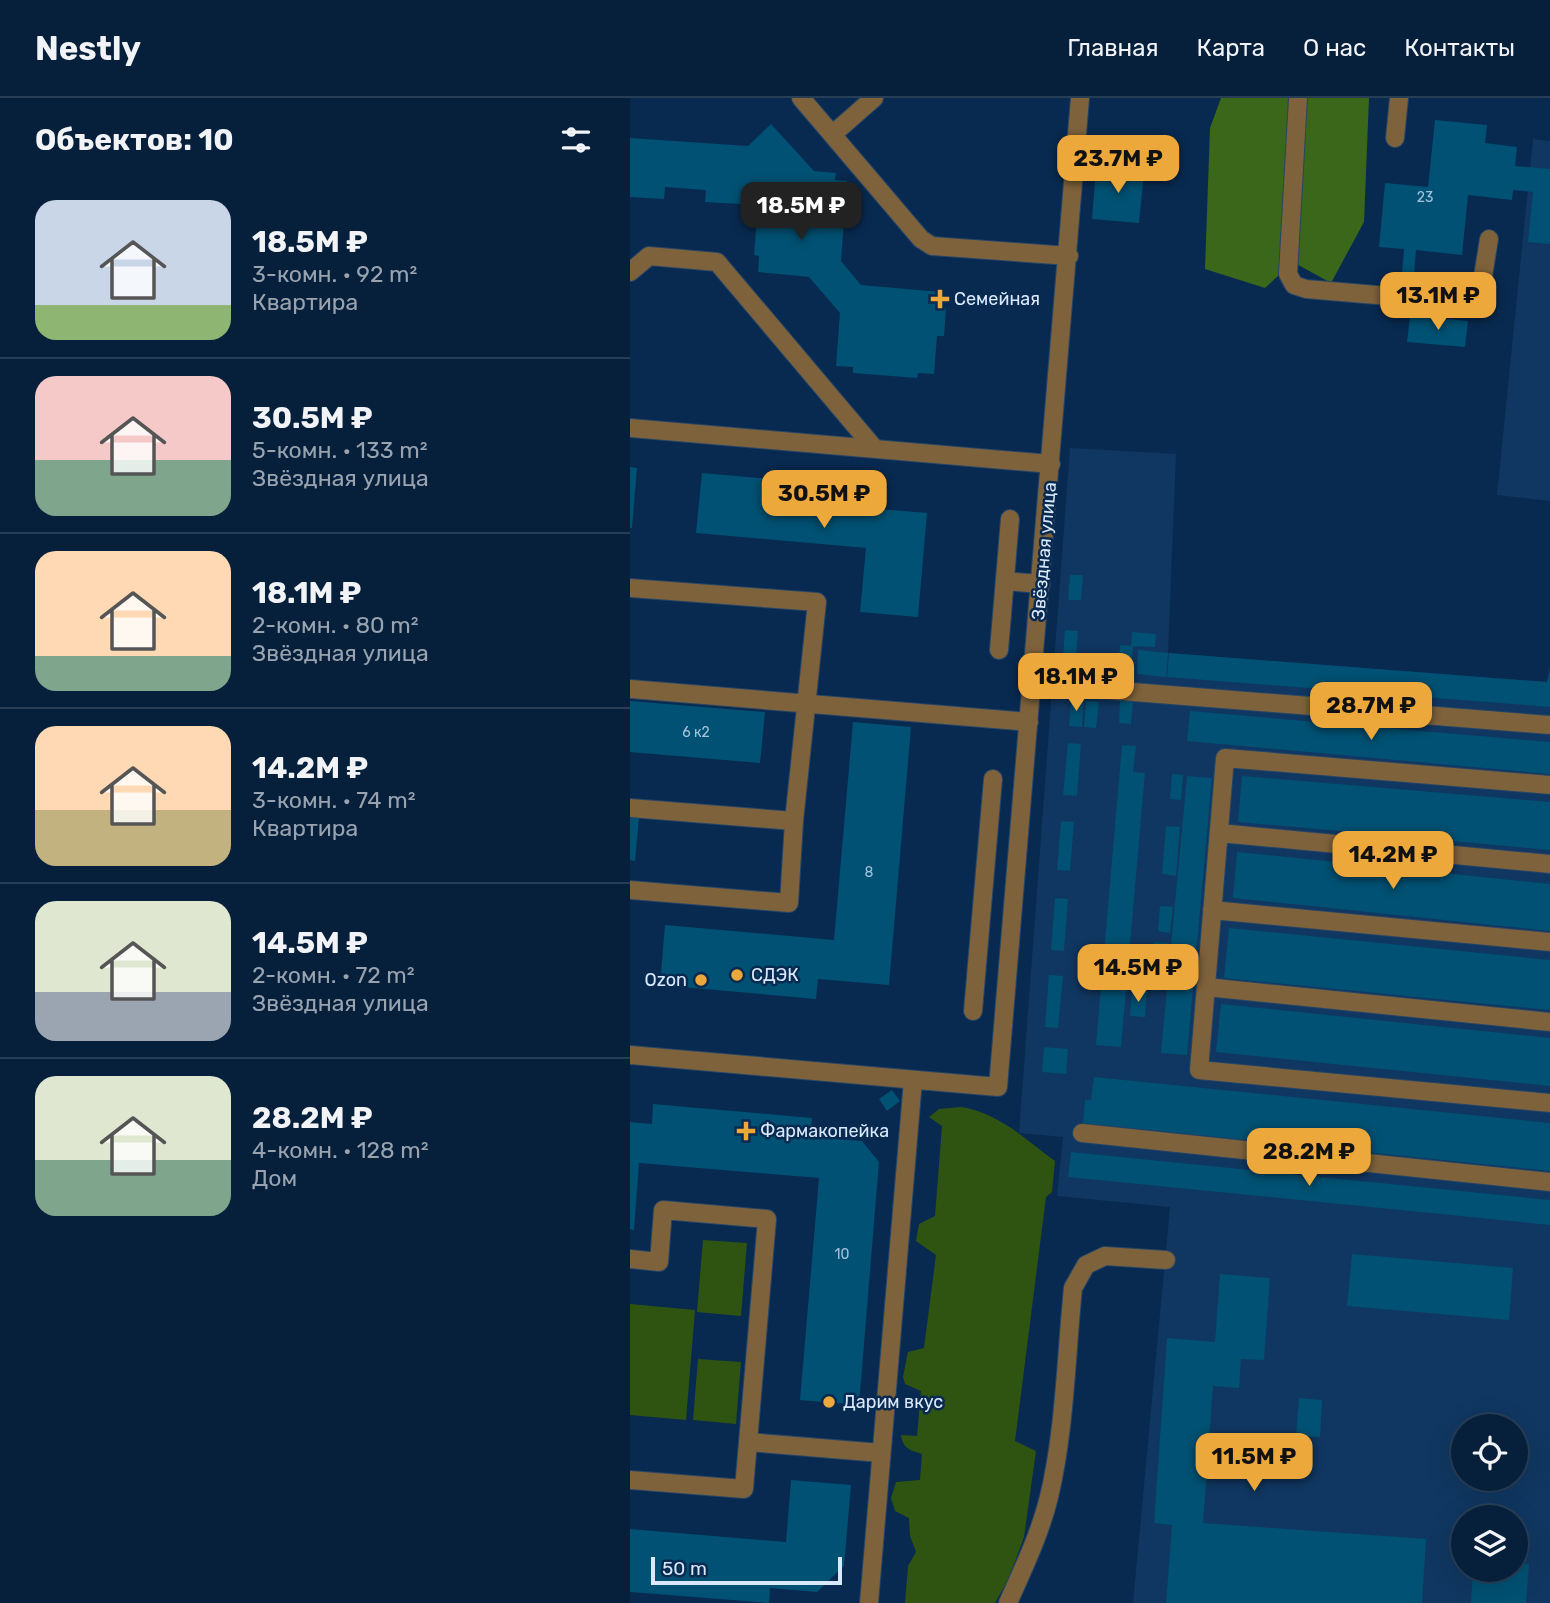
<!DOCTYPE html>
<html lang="ru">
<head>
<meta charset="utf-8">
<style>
  :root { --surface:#06203c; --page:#0f2843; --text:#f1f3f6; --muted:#98a3af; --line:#273e56; --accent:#eda83b }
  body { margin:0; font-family:Rubik,sans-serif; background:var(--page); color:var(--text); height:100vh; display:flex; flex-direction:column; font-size:26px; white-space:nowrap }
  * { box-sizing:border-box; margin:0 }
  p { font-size:23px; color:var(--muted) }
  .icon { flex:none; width:38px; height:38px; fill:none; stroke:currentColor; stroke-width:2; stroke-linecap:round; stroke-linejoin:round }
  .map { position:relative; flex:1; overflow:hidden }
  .drawer { display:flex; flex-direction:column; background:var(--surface); width:630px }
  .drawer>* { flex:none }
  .controls { position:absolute; left:821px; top:1316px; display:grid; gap:14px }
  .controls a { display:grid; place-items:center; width:77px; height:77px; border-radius:50%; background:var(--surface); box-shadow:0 7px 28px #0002,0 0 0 2px var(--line); font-size:35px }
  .scale { position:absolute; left:21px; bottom:18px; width:191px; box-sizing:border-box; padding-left:7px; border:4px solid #dae8fb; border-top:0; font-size:19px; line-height:24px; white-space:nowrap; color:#dae8fb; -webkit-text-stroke:5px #082a50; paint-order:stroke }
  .price { position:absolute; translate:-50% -60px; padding:0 16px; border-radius:14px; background:var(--accent); color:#111; font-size:23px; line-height:46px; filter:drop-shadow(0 2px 4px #0008) }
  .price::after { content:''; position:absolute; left:50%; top:42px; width:21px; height:16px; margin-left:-10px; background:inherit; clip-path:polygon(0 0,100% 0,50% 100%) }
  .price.selected { background:#222; color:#fff }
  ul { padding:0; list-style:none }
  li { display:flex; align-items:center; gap:21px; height:175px; padding:0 35px }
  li+li { border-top:2px solid var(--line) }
  li span { display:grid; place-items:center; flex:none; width:196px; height:140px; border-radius:21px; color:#555 }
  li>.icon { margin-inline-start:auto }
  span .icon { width:84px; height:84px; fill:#fffc; stroke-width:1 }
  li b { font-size:30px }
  h2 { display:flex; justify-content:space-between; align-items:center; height:84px; padding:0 35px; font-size:30px }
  header { display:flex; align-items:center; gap:42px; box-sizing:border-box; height:98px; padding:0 35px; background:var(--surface); border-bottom:2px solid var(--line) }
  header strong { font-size:33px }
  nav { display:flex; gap:38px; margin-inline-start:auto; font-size:24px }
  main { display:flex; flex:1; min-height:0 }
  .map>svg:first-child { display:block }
  .built { fill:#103761; fill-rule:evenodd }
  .green { fill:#2f5412 }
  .forest { fill:#3b671a }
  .building { fill:#005173 }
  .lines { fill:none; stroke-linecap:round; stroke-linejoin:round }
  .minor-casing { stroke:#254568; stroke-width:20 }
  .minor { stroke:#7e623b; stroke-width:18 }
  .poi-dot { fill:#eda83b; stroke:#082a50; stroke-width:2.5 }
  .labels { text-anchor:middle; stroke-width:5; stroke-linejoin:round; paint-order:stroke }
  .number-label { font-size:14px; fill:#a4c2d9 }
  .poi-label { font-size:18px; fill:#dae8fb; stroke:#082a50; text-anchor:start }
  .street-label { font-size:18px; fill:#dae8fb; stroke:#082a50 }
</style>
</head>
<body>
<header>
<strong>Nestly</strong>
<nav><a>Главная</a><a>Карта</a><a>О нас</a><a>Контакты</a></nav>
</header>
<main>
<section class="drawer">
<h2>Объектов: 10<svg class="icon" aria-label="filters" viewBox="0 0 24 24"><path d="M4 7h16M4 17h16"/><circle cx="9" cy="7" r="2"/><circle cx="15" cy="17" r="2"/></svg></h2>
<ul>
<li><span style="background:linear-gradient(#c9d6e8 75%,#8fb573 0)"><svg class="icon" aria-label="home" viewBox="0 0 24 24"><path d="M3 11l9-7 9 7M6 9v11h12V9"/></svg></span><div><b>18.5M ₽</b><p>3-комн. · 92 m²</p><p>Квартира</p></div></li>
<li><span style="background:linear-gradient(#f6c9c9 60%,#7fa58c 0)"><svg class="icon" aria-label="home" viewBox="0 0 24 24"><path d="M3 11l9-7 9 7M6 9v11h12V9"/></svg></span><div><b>30.5M ₽</b><p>5-комн. · 133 m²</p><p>Звёздная улица</p></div></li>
<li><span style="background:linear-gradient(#ffd9b3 75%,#7fa58c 0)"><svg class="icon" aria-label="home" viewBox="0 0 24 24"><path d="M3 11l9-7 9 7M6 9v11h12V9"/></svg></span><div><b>18.1M ₽</b><p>2-комн. · 80 m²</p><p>Звёздная улица</p></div></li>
<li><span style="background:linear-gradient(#ffd9b3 60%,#c2b280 0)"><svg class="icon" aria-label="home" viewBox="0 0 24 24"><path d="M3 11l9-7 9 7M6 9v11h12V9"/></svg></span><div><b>14.2M ₽</b><p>3-комн. · 74 m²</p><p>Квартира</p></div></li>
<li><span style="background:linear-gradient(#dfe7d0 65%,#9aa5b1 0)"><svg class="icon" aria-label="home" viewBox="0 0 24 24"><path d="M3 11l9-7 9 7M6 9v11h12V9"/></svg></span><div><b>14.5M ₽</b><p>2-комн. · 72 m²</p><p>Звёздная улица</p></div></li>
<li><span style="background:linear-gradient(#dfe7d0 60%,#7fa58c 0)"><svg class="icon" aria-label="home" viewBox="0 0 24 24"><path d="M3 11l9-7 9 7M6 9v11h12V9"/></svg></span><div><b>28.2M ₽</b><p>4-комн. · 128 m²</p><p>Дом</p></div></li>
</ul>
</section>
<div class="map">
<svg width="920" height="1505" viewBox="0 0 920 1505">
  <rect width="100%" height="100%" fill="#082a50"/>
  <path class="built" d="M 903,41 L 920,43 L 920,403 L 867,397 Z
    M 440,350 L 546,356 L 538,555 L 917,584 L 920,569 L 920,1505 L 503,1505 L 540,1109 L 427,1098 L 433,1039 L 389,1035 ZM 833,1328 L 886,1328 L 886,1381 L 833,1381 ZM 833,1419 L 886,1419 L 886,1472 L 833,1472 Z"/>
  <path class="green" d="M 331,1009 C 369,1015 395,1041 425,1063 L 422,1094 L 416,1099 L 385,1343 L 406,1353 L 394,1439 L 379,1480 L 365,1505 L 275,1505 L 278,1468 L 286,1454 L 280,1438 L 279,1420 L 265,1413 L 261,1400 L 266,1384 L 290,1382 L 292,1356 C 280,1352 273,1351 271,1337 L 287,1338 L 291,1293 L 275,1286 L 273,1279 L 278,1254 L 294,1250 L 306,1157 L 286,1143 L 289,1126 L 305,1118 L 312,1028 L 299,1019 L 309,1011 Z
    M 73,1142 L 117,1145 L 111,1218 L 67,1214 Z
    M 0,1206 L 65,1212 L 56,1322 L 0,1317 Z
    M 68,1261 L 111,1264 L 106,1326 L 63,1322 Z"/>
  <path class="forest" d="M 591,0 L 739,0 L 734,124 L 701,185 L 663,164 L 635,190 L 575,171 L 580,30 Z"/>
  <path class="building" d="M 805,22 L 857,27 L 855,45 L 887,49 L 885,68 L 920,71 L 920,146 L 898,144 L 903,94 L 883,92 L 882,102 L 838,97 L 832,157 L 786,152 L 784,177 L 772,176 L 774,151 L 749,149 L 755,85 L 798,89 Z
    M 141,26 L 184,73 L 206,75 L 205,82 L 217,83 L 211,163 L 231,187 L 311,194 L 310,210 L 316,210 L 314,238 L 307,238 L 304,276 L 288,275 L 287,280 L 223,275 L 223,269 L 206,268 L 210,215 L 179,179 L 128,174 L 129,158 L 124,157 L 128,107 L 75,104 L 76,92 L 35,89 L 34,101 L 0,99 L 0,40 L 118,48 Z
    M 466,70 L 514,74 L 509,125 L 462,121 Z
    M 780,218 L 838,223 L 835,249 L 777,244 Z
    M 0,369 L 7,370 L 2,430 L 0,430 Z
    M 72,375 L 228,389 L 226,409 L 297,415 L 288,519 L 230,514 L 236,450 L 66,435 Z
    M 440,477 L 453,477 L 451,502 L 438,502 Z
    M 435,532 L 448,533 L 444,585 L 431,584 Z
    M 502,534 L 526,536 L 525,549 L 501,548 Z
    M 490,547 L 503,548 L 501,574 L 488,573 Z
    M 508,552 L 538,555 L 536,579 L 507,576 Z
    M 539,555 L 917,584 L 920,572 L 920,609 L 537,579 Z
    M 441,601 L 454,602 L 452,629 L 439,628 Z
    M 490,602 L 503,603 L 501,626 L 489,625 Z
    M 0,603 L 135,614 L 130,665 L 0,654 Z
    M 456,603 L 469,604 L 466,630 L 454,629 Z
    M 560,613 L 920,644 L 920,676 L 557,643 Z
    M 223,624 L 281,629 L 259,887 L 188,881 L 186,901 L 30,887 L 35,827 L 204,842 Z
    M 438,645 L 451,646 L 447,698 L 433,697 Z
    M 492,647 L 506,648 L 503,674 L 515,675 L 491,949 L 466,947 Z
    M 542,676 L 553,677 L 551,702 L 540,701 Z
    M 557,678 L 582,680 L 557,957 L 531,955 Z
    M 612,678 L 920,704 L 920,752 L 608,724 Z
    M 0,720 L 9,720 L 5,763 L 0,762 Z
    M 431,723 L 444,724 L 440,773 L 427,772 Z
    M 536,728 L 550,729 L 546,778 L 532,776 Z
    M 607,754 L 920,786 L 920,833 L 603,800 Z
    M 425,800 L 438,801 L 434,853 L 421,852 Z
    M 530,808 L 543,809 L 540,835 L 528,833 Z
    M 599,830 L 920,862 L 920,912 L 594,880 Z
    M 524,844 L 539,845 L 537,869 L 522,867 Z
    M 502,852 L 516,853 L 514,878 L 500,876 Z
    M 419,877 L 433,878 L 428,930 L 415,929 Z
    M 502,893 L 517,894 L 515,919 L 500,918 Z
    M 591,906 L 920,940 L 920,988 L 586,954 Z
    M 414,949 L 438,951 L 436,976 L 412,974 Z
    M 464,979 L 920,1025 L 920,1073 L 453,1025 L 455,1002 L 461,1002 Z
    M 262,992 L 270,1003 L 257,1013 L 249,1001 Z
    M 23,1006 L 182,1020 L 180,1039 L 232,1043 L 249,1064 L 229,1307 L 170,1302 L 189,1080 L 9,1065 L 4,1132 L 0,1131 L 0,1024 L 22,1026 Z
    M 441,1054 L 920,1102 L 920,1127 L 438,1079 Z
    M 722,1156 L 883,1170 L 879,1222 L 717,1208 Z
    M 590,1176 L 640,1180 L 634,1262 L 611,1261 L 609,1290 L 583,1288 L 573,1425 L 796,1441 L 792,1505 L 536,1505 L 542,1427 L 524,1425 L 537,1240 L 585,1244 Z
    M 669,1300 L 692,1302 L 690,1339 L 666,1338 Z
    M 161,1382 L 221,1387 L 214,1468 L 187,1494 L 140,1490 L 139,1505 L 0,1494 L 0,1431 L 156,1444 Z
    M 886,1465 L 899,1466 L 896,1505 L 841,1505 L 843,1472 L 886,1472 Z"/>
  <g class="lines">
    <g class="minor-casing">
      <path id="minor" d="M 171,0 L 291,141 L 302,148 L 439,158
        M 668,0 L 658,176 L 664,187 L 676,191 L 840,205 L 849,203 L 859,141
        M 203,36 L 244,0
        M 765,40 L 769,0
        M 0,174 L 19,158 L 87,164 L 245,351
        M 0,330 L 421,366
        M 375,483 L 411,486
        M 0,490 L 187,504 L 164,723 L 159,805 L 0,792
        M 369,552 L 380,421
        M 402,586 L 920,627
        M 0,591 L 399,624
        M 920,687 L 595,660 L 569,972 L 920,1005
        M 0,710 L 164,723
        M 589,735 L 920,766
        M 582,812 L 920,844
        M 576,889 L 920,924
        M 343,913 L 363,681
        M 0,957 L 368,989 L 450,0
        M 452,1035 L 920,1084
        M 0,1161 L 29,1164 L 33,1112 L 137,1121 L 118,1344
        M 0,1382 L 114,1391 L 118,1344 L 251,1355
        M 239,1505 L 283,982
        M 378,1505 C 393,1471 410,1436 419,1399 C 435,1332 436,1259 443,1190 L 456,1167 L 475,1158 L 536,1162"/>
    </g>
    <use href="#minor" class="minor"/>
  </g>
  <g class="poi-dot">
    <path d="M306.5 190.5h7v7h7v7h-7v7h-7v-7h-7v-7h7z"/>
    <circle cx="107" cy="877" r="7"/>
    <circle cx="71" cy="882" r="7"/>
    <path d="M112.5 1022.5h7v7h7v7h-7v7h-7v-7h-7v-7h7z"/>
    <circle cx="199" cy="1304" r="7"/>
  </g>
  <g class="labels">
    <g class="number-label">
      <text x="795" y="104">23</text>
      <text x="66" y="639">6 к2</text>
      <text x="239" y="779">8</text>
      <text x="212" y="1161">10</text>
    </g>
    <g class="poi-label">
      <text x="324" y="207">Семейная</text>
      <text x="121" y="883">СДЭК</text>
      <text x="57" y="888" text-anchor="end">Ozon</text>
      <text x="130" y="1039">Фармакопейка</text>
      <text x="213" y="1310">Дарим вкус</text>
    </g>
    <g class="street-label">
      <text transform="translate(414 453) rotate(-85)" y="6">Звёздная улица</text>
    </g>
  </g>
</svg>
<div class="controls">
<a><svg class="icon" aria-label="locate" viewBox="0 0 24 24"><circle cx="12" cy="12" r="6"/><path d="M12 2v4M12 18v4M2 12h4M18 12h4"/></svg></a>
<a><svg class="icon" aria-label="layers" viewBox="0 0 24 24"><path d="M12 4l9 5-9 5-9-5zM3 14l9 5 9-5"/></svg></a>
</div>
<div class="scale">50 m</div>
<b class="price" style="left:488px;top:97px">23.7M ₽</b>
<b class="price selected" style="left:171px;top:144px">18.5M ₽</b>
<b class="price" style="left:808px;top:234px">13.1M ₽</b>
<b class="price" style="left:194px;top:432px">30.5M ₽</b>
<b class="price" style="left:446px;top:615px">18.1M ₽</b>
<b class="price" style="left:741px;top:644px">28.7M ₽</b>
<b class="price" style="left:763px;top:793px">14.2M ₽</b>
<b class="price" style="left:508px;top:906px">14.5M ₽</b>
<b class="price" style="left:679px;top:1090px">28.2M ₽</b>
<b class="price" style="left:624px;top:1395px">11.5M ₽</b>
</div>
</main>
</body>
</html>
